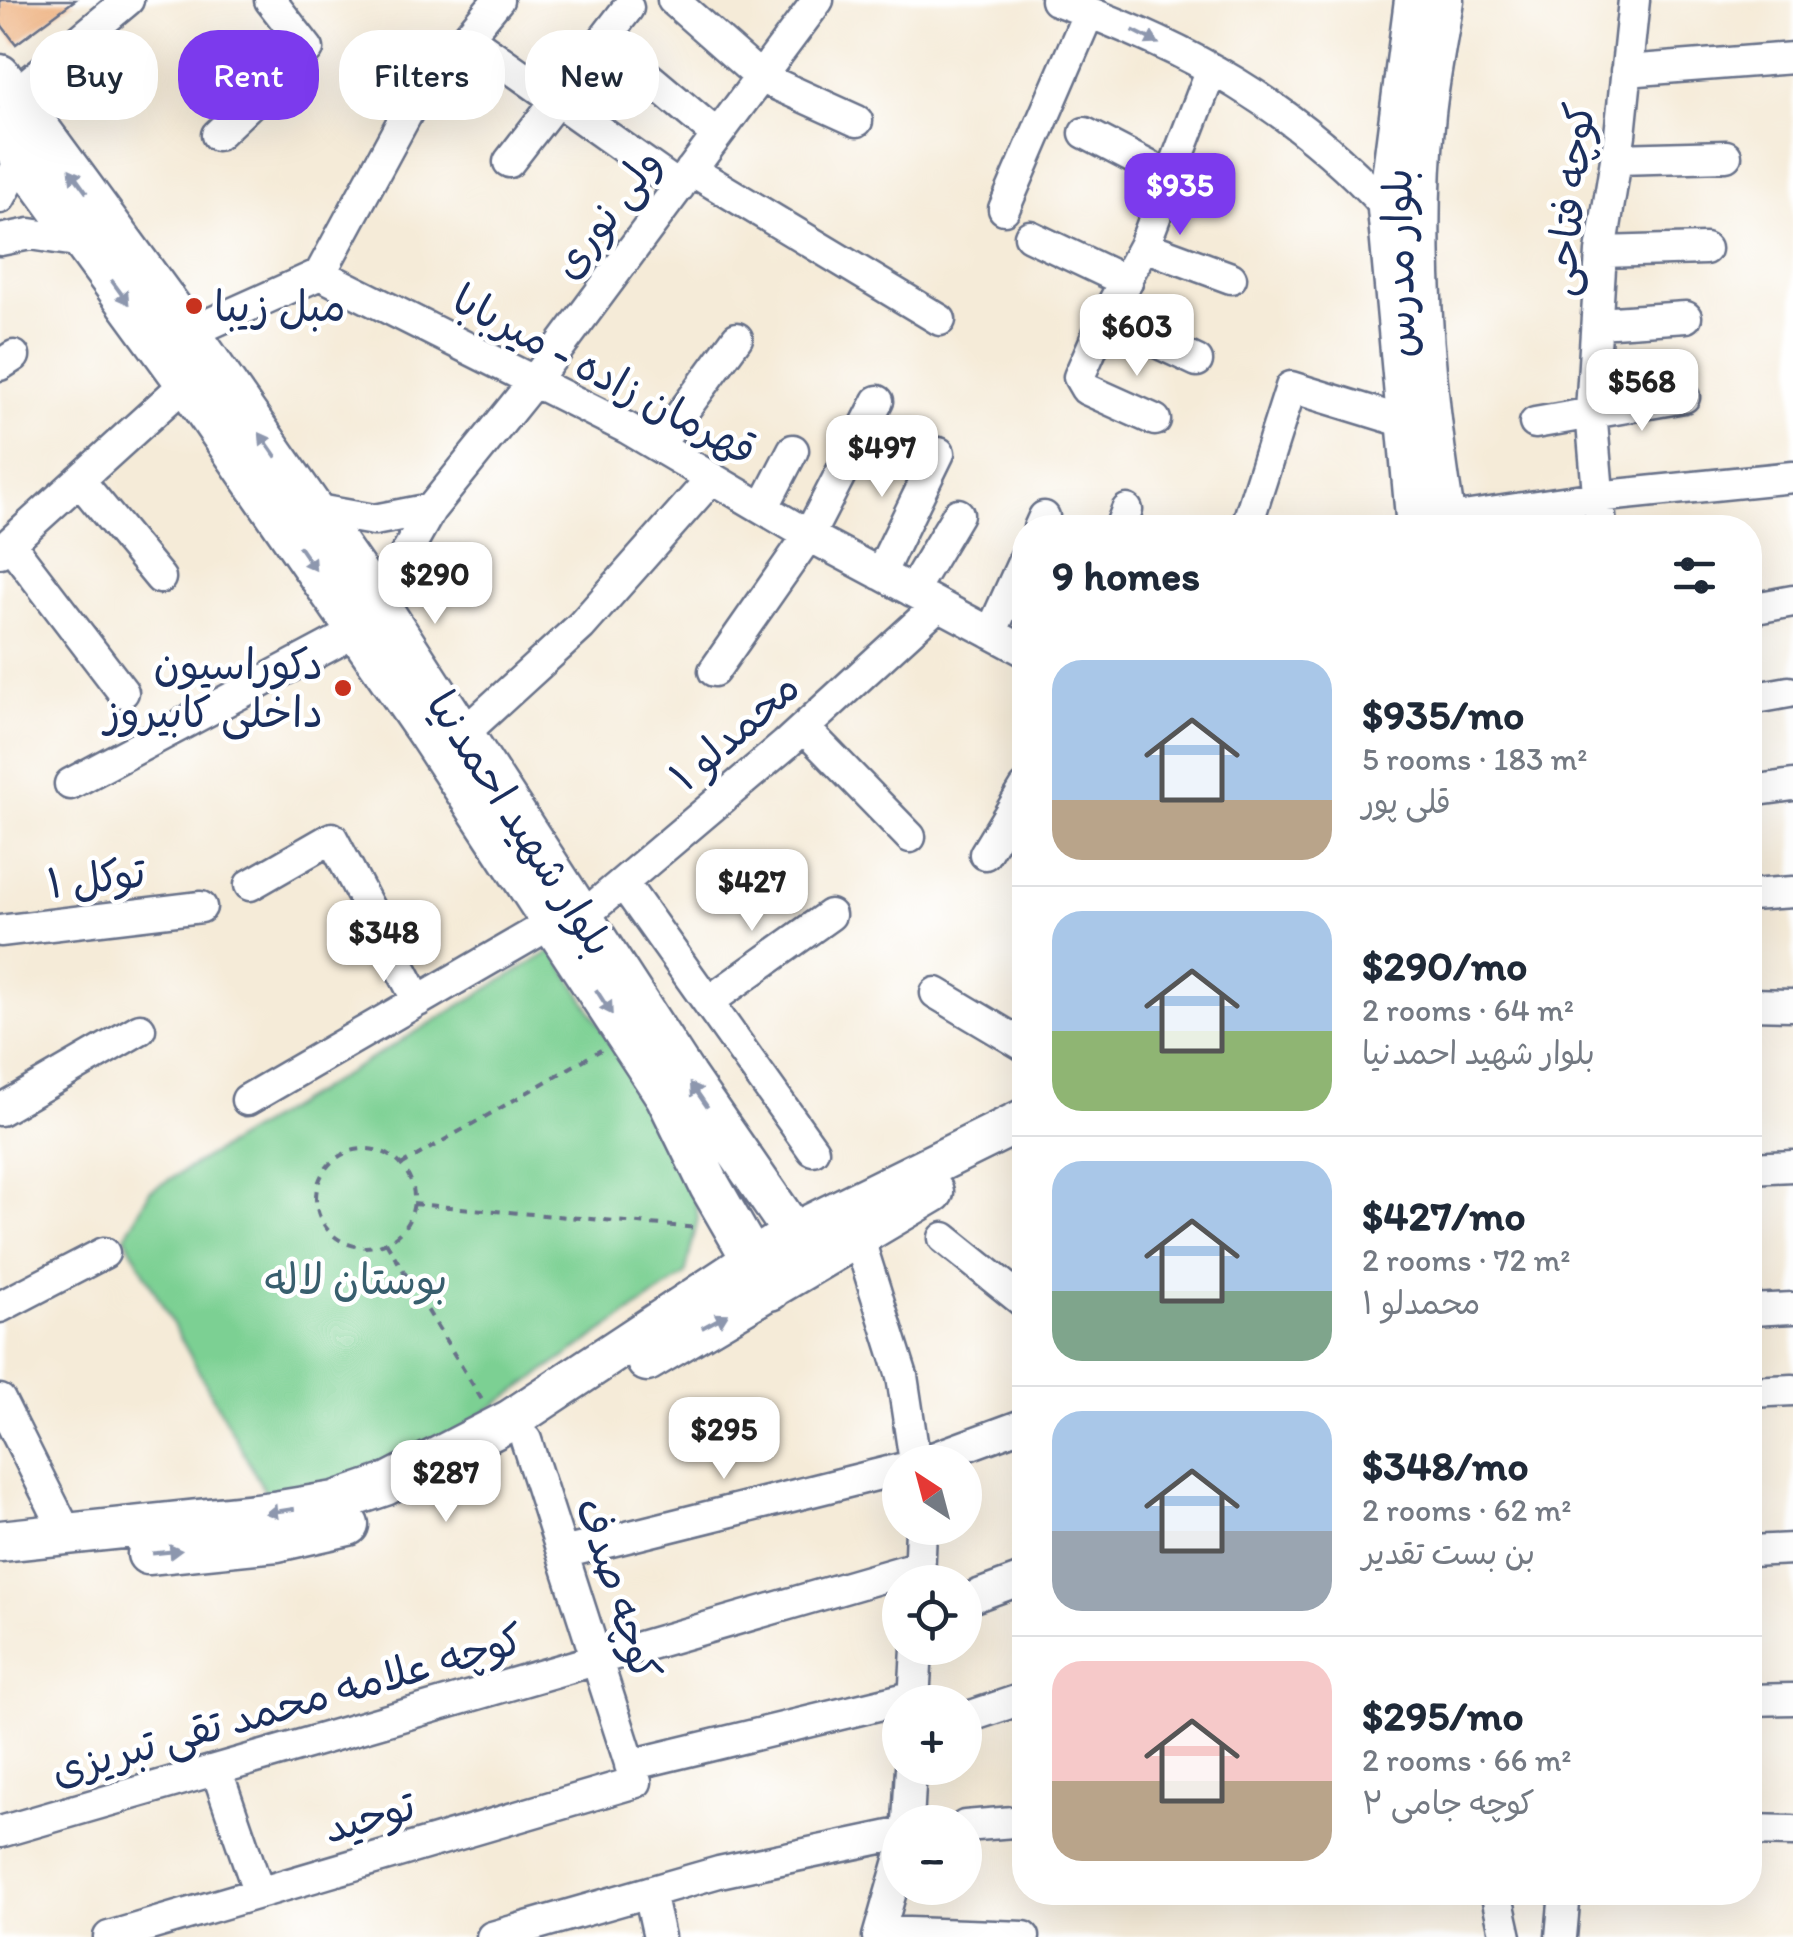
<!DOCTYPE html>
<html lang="en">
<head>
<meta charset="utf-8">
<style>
  :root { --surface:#fff; --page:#f6f6f7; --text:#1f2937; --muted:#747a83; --line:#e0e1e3; --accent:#7c3aed }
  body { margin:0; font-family:Itim,"Playpen Sans Arabic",sans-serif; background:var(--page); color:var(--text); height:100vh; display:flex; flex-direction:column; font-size:38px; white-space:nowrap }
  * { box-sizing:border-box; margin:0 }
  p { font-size:32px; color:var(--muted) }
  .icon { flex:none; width:55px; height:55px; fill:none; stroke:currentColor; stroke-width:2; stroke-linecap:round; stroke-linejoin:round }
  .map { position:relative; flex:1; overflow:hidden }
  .side { position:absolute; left:1012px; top:515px; width:750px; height:1390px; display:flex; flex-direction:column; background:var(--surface); border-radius:40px; box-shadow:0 10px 40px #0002 }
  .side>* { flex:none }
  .guide { position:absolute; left:30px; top:30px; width:832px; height:90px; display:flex; gap:20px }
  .needle { width:65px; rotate:324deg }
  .controls { position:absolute; left:882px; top:1445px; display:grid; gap:20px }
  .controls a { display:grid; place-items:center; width:100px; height:100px; border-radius:50%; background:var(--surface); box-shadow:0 10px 40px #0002; font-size:50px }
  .price { position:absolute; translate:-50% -85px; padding:0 22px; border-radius:20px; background:#fff; color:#222; font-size:32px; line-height:65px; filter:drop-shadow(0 2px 5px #0008) }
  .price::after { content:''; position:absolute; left:50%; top:60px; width:30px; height:22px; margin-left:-15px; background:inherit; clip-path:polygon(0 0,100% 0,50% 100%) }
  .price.active { background:var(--accent); color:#fff }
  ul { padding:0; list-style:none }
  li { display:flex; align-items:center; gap:30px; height:250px; padding:0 40px }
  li+li { border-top:2px solid var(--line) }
  li span { display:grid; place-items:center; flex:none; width:280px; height:200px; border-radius:30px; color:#555 }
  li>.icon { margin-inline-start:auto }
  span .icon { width:120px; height:120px; fill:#fffc; stroke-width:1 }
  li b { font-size:42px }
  h2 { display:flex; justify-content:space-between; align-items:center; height:120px; padding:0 40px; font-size:42px }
  .tag { padding:0 35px; border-radius:40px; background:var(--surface); box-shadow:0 10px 40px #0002; font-size:35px; line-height:90px }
  .tag.active { background:var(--accent); color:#fff }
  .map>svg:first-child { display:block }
  .green { fill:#7cd093; stroke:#4c8078; stroke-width:2.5 }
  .building { fill:#edad79 }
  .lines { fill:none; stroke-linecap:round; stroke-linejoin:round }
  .minor-casing { stroke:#677189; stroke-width:35 }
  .major-casing { stroke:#677189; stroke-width:45 }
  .path { stroke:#677189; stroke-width:4; stroke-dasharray:8 8; stroke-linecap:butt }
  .minor { stroke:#fff; stroke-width:30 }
  .major { stroke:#fff; stroke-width:40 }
  .oneway { fill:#8d97ae }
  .poi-dot { fill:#c8321e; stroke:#fff; stroke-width:4 }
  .labels { text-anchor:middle; stroke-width:9; stroke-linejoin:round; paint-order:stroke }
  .street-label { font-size:42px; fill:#1b2f5e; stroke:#fff }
  .poi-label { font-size:42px; fill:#1b2f5e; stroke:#fff; text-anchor:start }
  .park-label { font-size:42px; fill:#385f6e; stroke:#fff }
</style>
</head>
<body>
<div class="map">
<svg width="1793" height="1937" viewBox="0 0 1793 1937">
  <rect width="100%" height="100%" fill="#fff"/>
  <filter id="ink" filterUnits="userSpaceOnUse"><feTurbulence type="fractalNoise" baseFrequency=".01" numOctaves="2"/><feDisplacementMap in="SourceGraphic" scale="20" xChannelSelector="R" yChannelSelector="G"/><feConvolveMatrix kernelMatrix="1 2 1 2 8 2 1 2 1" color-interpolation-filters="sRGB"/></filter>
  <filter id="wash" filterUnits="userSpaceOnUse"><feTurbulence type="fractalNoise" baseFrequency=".0048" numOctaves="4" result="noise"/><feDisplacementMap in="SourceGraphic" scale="40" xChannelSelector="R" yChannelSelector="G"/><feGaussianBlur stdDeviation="2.25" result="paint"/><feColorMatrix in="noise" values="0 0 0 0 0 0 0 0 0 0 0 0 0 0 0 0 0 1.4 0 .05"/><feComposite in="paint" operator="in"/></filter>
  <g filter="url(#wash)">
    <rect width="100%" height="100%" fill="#f5ebd8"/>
    <path class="green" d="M 553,950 L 691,1172 L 698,1218 L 685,1275 L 440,1443 L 386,1470 L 269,1499 L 125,1237 L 150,1191 Z"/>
    <g id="blocks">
      <path class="building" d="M 0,0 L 75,0 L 16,44 L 0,23 Z"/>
    </g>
  </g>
  <g filter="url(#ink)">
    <use href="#blocks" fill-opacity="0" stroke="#677189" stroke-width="2.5"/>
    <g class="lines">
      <g class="minor-casing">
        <path id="minor" d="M 673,0 L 760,77 L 857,121
          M 1056,0 C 1189,48 1292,104 1388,209
          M 467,37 L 679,187
          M 1626,71 L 1793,58
          M 648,77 L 717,135
          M 14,95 L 128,0
          M 1085,133 L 1172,178
          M 217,135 L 308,49 L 270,0
          M 1617,159 L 1726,156
          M 509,162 L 628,8
          M 691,170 L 940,320
          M 0,198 L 22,158
          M 1004,209 L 1089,12
          M 1030,236 L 1127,282
          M 0,240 L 30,234 L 83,242
          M 1144,246 L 1231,278
          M 1601,252 L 1705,249
          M 320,274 L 412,104 L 498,0
          M 1105,318 L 1197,361
          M 1598,323 L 1686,317
          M 189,333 L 320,274 L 627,428 L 815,539 L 1025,651
          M 0,365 L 14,356
          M 1155,420 L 1086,389 L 1079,377 L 1105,318 L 1144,246 L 1211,71
          M 1535,423 L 1684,397
          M 658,446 L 737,338
          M 79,480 L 160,578
          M 763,508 L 793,450
          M 312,509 L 374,520 L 431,509
          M 1444,520 L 1596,497 L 1793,477
          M 1039,528 L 1044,517
          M 1120,528 L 1127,510
          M 1246,528 L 1291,387 L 1405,422 L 1425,421
          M 1601,528 L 1591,411 L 1594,364 L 1601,252 L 1620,135 L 1634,0
          M 10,544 L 123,692
          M 0,552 L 186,383
          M 880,574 L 939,453
          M 912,591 L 958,514
          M 378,603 L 431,509 L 535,380 L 818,0
          M 1750,609 L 1793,601
          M 991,633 L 1025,558
          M 714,671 L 809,535 L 878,401
          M 1750,699 L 1789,692
          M 804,728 L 910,837
          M 463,734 L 581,626 L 712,478
          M 70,784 L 357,631
          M 1750,791 L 1793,785
          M 985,854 L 1025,788
          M 623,883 L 813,1150
          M 250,885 L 332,838 L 418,1001
          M 1750,895 L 1793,892
          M 582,917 L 785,745 L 938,605
          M 0,931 L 201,907
          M 936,993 L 1025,1046
          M 708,1002 L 830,915
          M 1750,1004 L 1793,1005
          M 247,1100 L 552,923
          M 0,1110 L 140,1029
          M 1750,1168 L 1793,1166
          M 857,1233 L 902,1376 L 915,1462
          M 944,1238 L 1025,1303
          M 0,1307 L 104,1253
          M 1750,1310 L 1793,1308
          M 1750,1392 L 1793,1390
          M 0,1400 L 67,1534
          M 922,1462 L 1025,1424
          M 1750,1551 L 1793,1549
          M 563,1553 L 900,1469
          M 919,1582 L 921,1528
          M 965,1600 L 1025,1578
          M 1750,1700 L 1793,1699
          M 914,1702 L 917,1648
          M 965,1718 L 1025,1698
          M 630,1765 L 915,1696
          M 217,1771 L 259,1893
          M 908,1822 L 911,1768
          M 965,1826 L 1025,1821
          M 1750,1830 L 1793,1831
          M 0,1832 L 920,1566
          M 649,1892 L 659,1937
          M 1496,1892 L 1506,1937
          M 880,1932 L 1024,1937
          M 109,1937 L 636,1782 L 526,1440
          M 492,1937 L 719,1872 L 900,1834
          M 878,1937 L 900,1860
          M 1561,1937 L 1565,1892"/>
      </g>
      <g class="major-casing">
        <path id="major" d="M 1415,0 L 1388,209 L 1417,528
          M 1443,0 C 1437,38 1429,76 1425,114 C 1411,250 1424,393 1446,528
          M 0,75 L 201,349 L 378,603 L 686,1077 L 813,1261
          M 0,128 L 179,373 L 429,735 L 666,1096 L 710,1186 L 770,1290
          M 647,1361 L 933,1192
          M 0,1541 L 274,1512 L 335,1502 L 385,1485 L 511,1420 L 792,1234 L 1025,1119
          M 148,1554 L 277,1541 L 348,1525"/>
      </g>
      <path class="path" d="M316 1198a49 49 0 1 1 98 0a49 49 0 1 1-98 0Z
        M 401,1165 L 601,1050
        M 413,1204 L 698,1228
        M 386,1242 L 482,1400"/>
      <use href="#minor" class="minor"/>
      <use href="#major" class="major"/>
    </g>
    <defs><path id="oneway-solid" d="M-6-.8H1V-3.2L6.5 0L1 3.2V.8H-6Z" transform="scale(2.5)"/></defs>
    <g class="oneway">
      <use href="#oneway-solid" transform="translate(1146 37) rotate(27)"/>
      <use href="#oneway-solid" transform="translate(78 181) rotate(-126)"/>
      <use href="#oneway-solid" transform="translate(120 292) rotate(54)"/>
      <use href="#oneway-solid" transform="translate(268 445) rotate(-125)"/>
      <use href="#oneway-solid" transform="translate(307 558) rotate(55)"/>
      <use href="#oneway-solid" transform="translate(604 1002) rotate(57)"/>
      <use href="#oneway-solid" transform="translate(699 1095) rotate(-125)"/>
      <use href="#oneway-solid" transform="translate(715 1321) rotate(-28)"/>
      <use href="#oneway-solid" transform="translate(280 1511) rotate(171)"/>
      <use href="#oneway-solid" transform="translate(167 1552) rotate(-6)"/>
    </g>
  </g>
  <g class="poi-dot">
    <circle cx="194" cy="306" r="10"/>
    <circle cx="343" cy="688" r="10"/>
  </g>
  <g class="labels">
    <g class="street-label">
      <text transform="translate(1569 199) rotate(-84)" y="15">کوچه فتاحی</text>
      <text transform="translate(606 213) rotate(-53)" y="15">ولی نوری</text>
      <text transform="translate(1398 263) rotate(-91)" y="15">بلوار مدرس</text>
      <text transform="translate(605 374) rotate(28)" y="15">قهرمان زاده - میربابا</text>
      <text transform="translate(734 731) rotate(-41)" y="15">محمدلو ۱</text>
      <text transform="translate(521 823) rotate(57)" y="15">بلوار شهید احمدنیا</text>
      <text transform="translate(96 877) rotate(-7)" y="15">توکل ۱</text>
      <text transform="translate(619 1589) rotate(72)" y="15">کوچه صدف</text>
      <text transform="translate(287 1704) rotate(-16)" y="15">کوچه علامه محمد تقی تبریزی</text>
      <text transform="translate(369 1816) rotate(-16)" y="15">توحید</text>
    </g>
    <g class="poi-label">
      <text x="214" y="321">مبل زیبا</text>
      <text x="323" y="679" text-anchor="end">دکوراسیون<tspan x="323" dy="48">داخلی کابیروز</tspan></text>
    </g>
    <g class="park-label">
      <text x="356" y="1294">بوستان لاله</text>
    </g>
  </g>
</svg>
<div class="controls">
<a><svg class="needle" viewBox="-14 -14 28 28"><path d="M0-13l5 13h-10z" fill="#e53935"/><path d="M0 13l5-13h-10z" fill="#747a83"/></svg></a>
<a><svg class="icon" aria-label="locate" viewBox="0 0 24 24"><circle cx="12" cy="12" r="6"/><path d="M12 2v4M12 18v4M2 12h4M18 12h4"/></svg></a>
<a>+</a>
<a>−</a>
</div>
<b class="price active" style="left:1180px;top:238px">$935</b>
<b class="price" style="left:1137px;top:379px">$603</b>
<b class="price" style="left:1642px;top:434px">$568</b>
<b class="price" style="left:882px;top:500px">$497</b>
<b class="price" style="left:435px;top:627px">$290</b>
<b class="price" style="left:752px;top:934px">$427</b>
<b class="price" style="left:384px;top:985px">$348</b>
<b class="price" style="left:724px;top:1482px">$295</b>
<b class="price" style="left:446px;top:1525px">$287</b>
<div class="guide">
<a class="tag">Buy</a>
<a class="tag active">Rent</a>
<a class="tag">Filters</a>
<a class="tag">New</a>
</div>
<section class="side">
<h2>9 homes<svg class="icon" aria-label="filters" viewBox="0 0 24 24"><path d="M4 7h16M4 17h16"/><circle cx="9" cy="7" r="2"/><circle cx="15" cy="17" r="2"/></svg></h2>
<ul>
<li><span style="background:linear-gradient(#a9c7e8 70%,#b9a48a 0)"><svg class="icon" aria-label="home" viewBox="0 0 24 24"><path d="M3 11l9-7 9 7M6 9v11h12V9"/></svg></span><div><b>$935/mo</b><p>5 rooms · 183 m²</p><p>قلی پور</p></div></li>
<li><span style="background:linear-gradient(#a9c7e8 60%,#8fb573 0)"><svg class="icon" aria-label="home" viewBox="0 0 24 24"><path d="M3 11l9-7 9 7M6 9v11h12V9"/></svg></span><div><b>$290/mo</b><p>2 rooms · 64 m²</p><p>بلوار شهید احمدنیا</p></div></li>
<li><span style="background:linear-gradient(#a9c7e8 65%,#7fa58c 0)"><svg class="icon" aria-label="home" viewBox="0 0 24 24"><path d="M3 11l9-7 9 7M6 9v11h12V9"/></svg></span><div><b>$427/mo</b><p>2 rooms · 72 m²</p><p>محمدلو ۱</p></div></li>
<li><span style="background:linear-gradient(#a9c7e8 60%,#9aa5b1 0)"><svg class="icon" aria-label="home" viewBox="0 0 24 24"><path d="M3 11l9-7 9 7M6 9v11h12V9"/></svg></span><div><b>$348/mo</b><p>2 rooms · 62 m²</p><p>بن بست تقدیر</p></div></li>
<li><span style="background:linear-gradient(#f6c9c9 60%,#b9a48a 0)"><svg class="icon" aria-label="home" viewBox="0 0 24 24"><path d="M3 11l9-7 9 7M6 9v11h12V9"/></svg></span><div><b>$295/mo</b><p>2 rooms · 66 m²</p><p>کوچه جامی ۲</p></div></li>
</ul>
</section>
</div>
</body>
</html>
